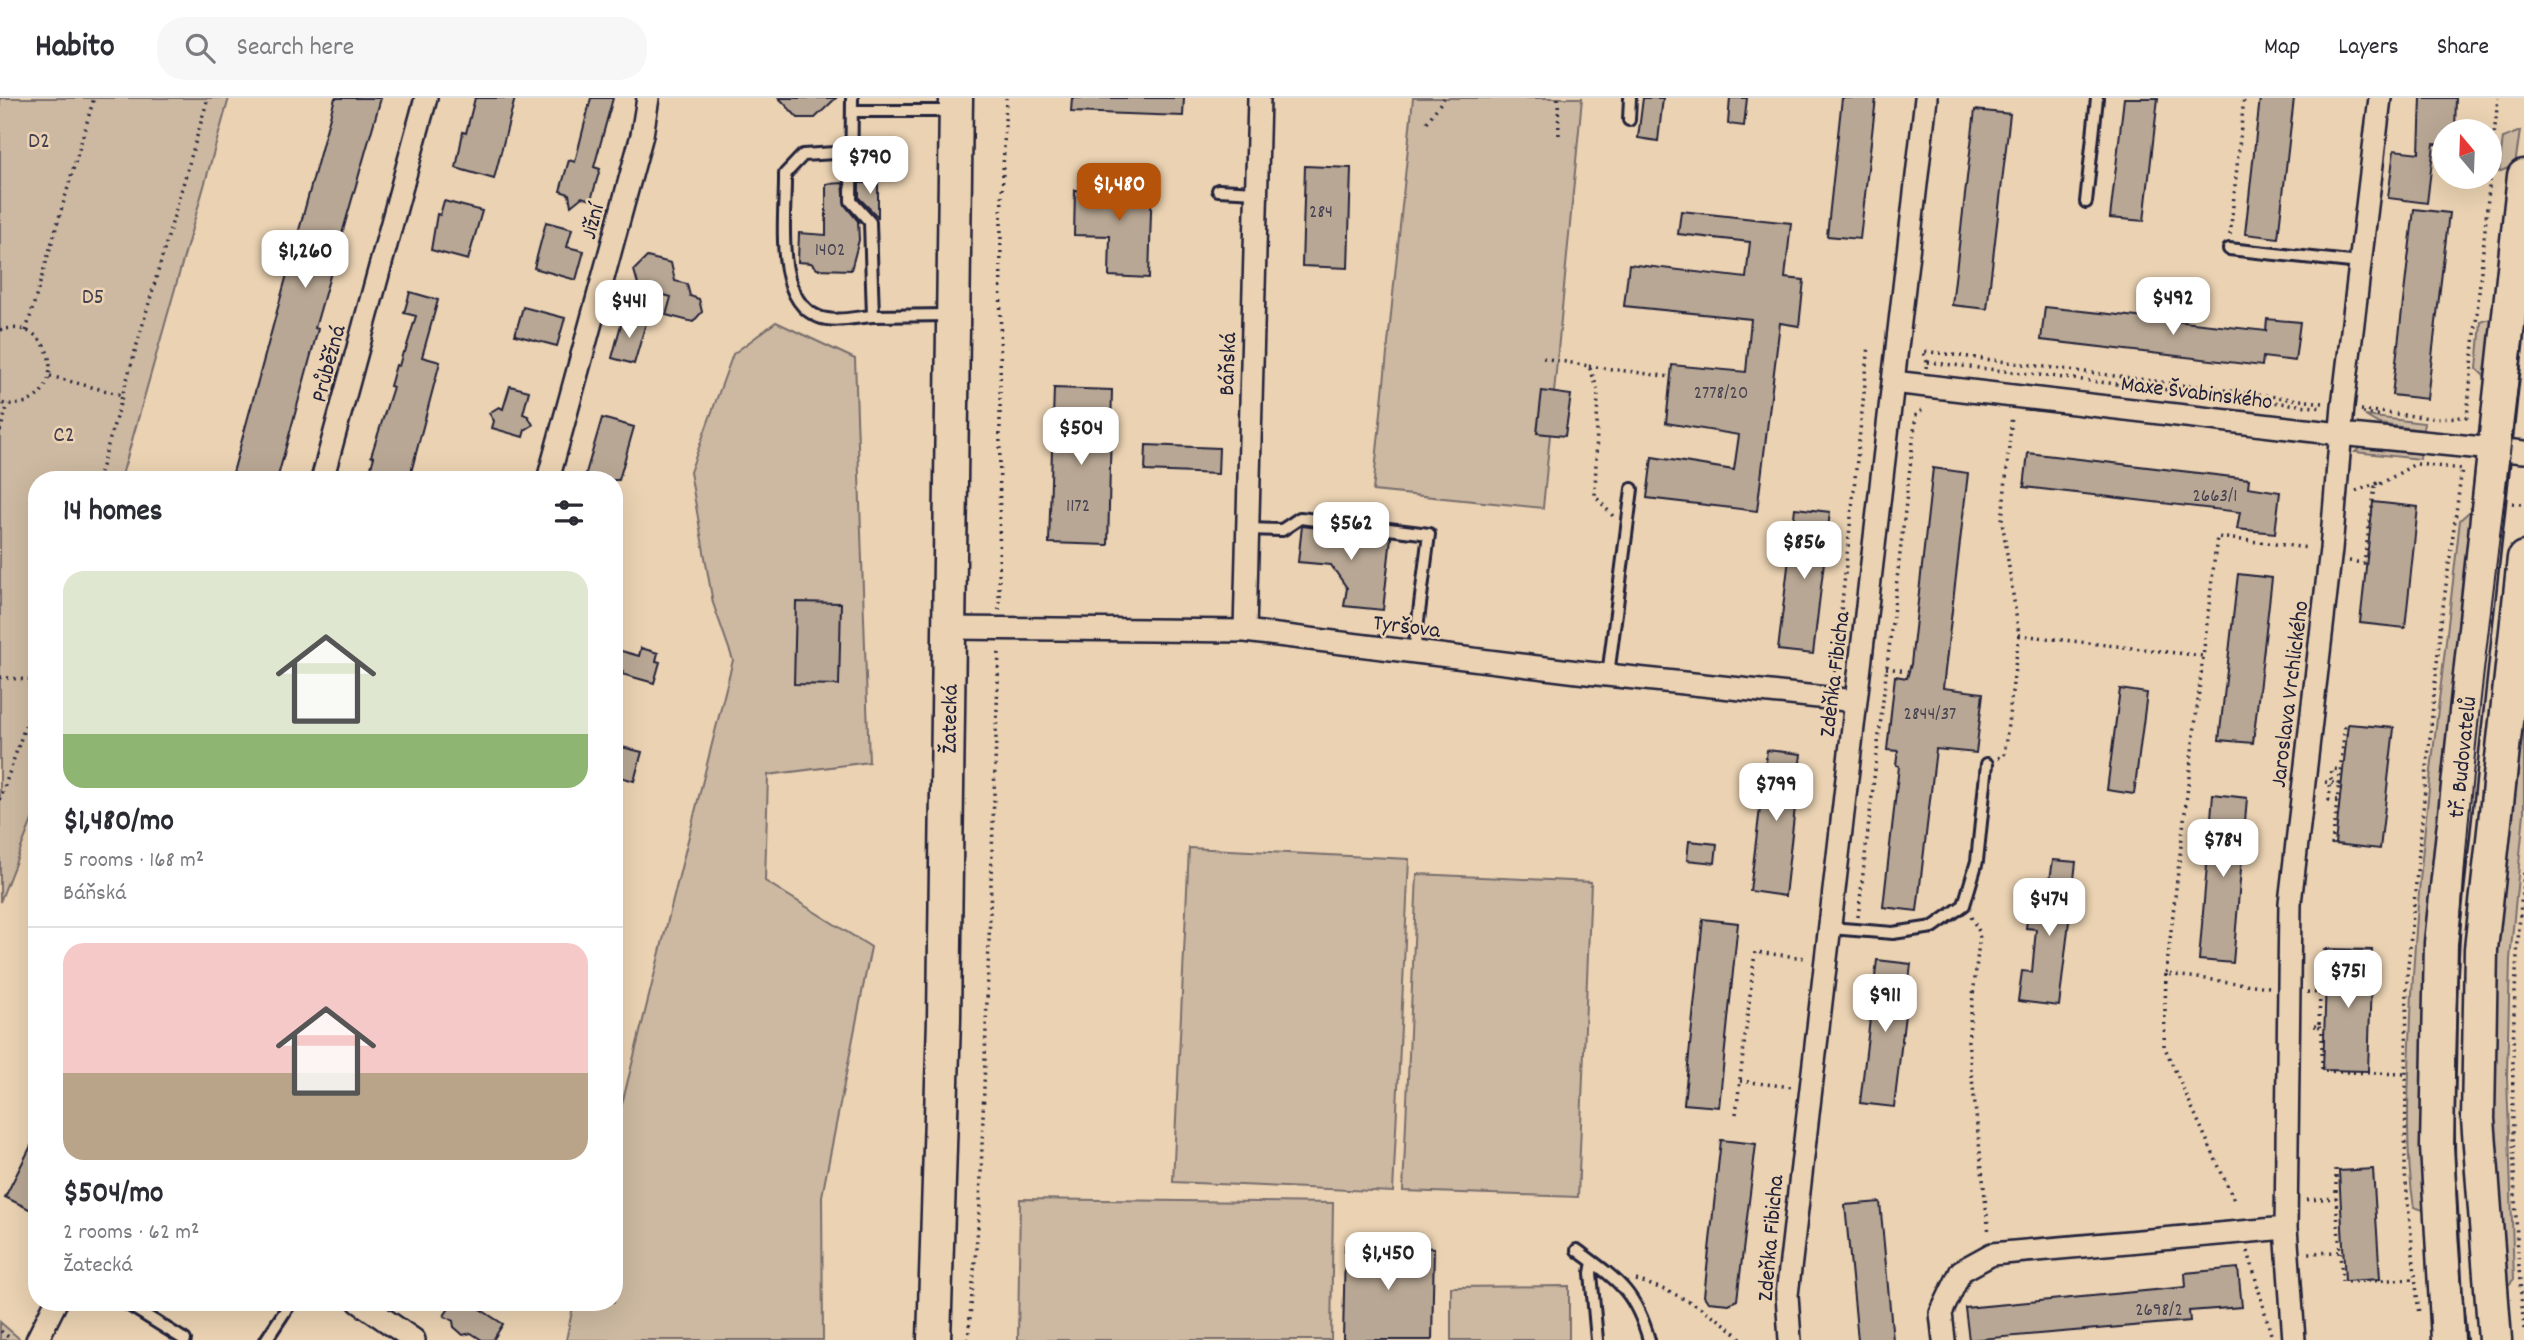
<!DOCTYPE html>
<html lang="en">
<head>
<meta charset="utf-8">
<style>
  :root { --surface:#fff; --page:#f7f7f7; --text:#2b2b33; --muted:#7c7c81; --line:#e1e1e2; --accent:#b45309 }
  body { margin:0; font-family:Dekko,sans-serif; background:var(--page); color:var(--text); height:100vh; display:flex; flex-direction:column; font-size:26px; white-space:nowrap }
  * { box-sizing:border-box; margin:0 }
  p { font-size:23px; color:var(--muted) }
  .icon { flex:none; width:38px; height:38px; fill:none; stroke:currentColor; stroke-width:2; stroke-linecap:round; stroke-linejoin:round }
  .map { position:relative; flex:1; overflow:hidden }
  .sheet { position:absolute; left:28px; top:373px; width:595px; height:840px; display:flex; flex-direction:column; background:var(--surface); border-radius:28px; box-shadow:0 7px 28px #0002 }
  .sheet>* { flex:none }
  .needle { width:46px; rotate:341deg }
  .controls { position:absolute; left:2432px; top:21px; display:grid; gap:14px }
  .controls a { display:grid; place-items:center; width:70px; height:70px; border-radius:50%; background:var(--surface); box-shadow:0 7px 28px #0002; font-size:35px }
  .price { position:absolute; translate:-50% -60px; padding:0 16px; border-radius:14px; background:#fff; color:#222; font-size:23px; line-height:46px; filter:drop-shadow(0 2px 4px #0008) }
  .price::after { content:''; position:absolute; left:50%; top:42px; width:21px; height:16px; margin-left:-10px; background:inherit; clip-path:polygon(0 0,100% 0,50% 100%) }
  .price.on { background:var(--accent); color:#fff }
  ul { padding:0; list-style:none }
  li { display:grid; align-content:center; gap:14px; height:371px; padding:0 35px }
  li+li { border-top:2px solid var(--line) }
  li span { display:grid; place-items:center; height:217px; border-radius:21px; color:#555 }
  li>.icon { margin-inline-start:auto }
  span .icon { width:126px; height:126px; fill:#fffc; stroke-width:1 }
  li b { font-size:30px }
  h2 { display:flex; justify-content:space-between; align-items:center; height:84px; padding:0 35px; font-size:30px }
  header { display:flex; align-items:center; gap:42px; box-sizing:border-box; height:98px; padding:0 35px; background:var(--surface); border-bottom:2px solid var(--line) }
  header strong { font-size:33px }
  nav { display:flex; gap:38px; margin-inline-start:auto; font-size:24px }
  .search { width:490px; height:63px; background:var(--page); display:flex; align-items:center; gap:18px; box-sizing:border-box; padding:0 24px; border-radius:28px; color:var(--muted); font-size:26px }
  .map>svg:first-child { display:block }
  .green { fill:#cdb9a1; stroke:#786e6e; stroke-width:2 }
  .building { fill:#b8a794; stroke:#22223b; stroke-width:2 }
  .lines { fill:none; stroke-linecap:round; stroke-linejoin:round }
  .lane-casing { stroke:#22223b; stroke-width:16 }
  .street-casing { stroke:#22223b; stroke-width:26 }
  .secondary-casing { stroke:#22223b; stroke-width:37 }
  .path { stroke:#22223b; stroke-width:3.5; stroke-dasharray:2 5; stroke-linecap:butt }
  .lane { stroke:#ead2b2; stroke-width:10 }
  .street { stroke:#ead2b2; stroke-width:21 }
  .secondary { stroke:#ead2b2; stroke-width:32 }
  .tram { stroke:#22223b; stroke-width:2 }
  .labels { text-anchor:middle; stroke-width:5; stroke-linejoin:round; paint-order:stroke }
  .number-label { font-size:19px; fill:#484351 }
  .park-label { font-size:23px; fill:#44404f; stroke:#ead2b2 }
  .street-label { font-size:23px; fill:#22223b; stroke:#ead2b2 }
</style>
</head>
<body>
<header>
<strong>Habito</strong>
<div class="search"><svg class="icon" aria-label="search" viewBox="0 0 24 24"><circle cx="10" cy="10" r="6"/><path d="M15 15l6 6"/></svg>Search here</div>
<nav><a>Map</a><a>Layers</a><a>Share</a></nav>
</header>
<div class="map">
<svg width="2524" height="1242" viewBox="0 0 2524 1242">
  <rect width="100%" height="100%" fill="#ead2b2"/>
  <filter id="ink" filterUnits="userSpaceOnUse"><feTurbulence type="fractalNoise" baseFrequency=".0143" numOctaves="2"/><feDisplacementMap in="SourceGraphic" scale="14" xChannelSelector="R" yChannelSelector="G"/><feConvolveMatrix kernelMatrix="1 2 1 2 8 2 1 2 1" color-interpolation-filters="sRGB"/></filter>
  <g filter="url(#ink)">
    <path class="green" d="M 0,0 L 229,0 L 121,381 L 37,382 L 37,709 L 0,804 Z
      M 1413,0 L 1582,0 L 1543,410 L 1373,393 Z
      M 2520,33 L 2515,67 L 2499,74 L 2503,40 Z
      M 2499,218 L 2488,282 L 2477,271 L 2481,224 Z
      M 776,224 L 855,261 L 869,664 L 768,677 L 765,783 L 871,849 L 822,1098 L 823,1242 L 566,1242 L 574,1204 L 614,1204 L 614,1038 L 733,562 L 713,505 L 690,374 L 733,256 Z
      M 2365,318 L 2424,325 L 2423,332 L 2379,326 Z
      M 2363,347 L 2421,352 L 2420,361 L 2355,354 Z
      M 2470,413 L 2476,414 L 2429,1114 L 2414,1109 C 2404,1047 2409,980 2411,918 C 2418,752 2442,586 2460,422 Z
      M 2524,572 L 2524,715 L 2510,862 L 2507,979 L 2514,1181 L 2505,1191 L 2492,1049 L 2494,862 Z
      M 1189,750 L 1409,761 L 1393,1094 L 1173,1084 Z
      M 1417,776 L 1591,784 L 1578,1099 L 1403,1093 Z
      M 1020,1101 L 1333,1105 L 1331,1242 L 1018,1242 Z
      M 1569,1188 L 1569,1242 L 1451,1242 L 1451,1189 Z
      M 0,1224 L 21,1242 L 0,1242 Z"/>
    <path class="building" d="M 335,0 L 381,0 L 315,230 L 318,231 L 277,382 L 231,382 Z
      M 475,0 L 515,0 L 494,81 L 456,70 L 463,34 L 466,35 Z
      M 591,0 L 613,0 L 594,69 L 600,71 L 591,102 L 582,99 L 571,108 L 569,96 L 560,93 L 569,62 L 575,64 Z
      M 779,0 L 836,0 L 815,20 L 798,20 Z
      M 1072,0 L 1184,0 L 1183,18 L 1071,14 Z
      M 1643,0 L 1663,0 L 1658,43 L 1638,40 Z
      M 1730,0 L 1747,0 L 1744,28 L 1728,26 Z
      M 1842,0 L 1876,0 L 1860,141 L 1827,138 Z
      M 2124,0 L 2158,0 L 2144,123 L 2110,120 Z
      M 2260,0 L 2294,0 L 2278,140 L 2245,136 Z
      M 2421,0 L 2456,0 L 2455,33 L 2445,33 L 2445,47 L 2434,46 L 2427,105 L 2388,100 L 2394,52 L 2419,55 Z
      M 1975,12 L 2010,16 L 1987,211 L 1952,207 Z
      M 1305,68 L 1351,70 L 1348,170 L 1302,168 Z
      M 1112,80 L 1152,81 L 1149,180 L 1109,178 L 1110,138 L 1074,137 L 1075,92 L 1112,93 Z
      M 843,85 L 845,107 L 858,123 L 859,142 L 851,172 L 817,171 L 811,165 L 798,164 L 799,135 L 826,137 L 826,86 Z
      M 859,85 L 878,85 L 878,119 L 859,100 Z
      M 444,103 L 482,113 L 468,162 L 431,152 L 437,116 L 440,117 Z
      M 2414,111 L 2449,115 L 2427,301 L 2392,297 Z
      M 1681,113 L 1791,125 L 1785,180 L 1804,182 L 1799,228 L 1780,225 L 1757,413 L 1647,400 L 1652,359 L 1734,372 L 1739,337 L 1666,325 L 1672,267 L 1746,274 L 1751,221 L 1624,208 L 1629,166 L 1746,180 L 1750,144 L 1678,136 Z
      M 546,124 L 572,131 L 567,149 L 584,153 L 576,182 L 534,170 Z
      M 647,159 L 671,165 L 675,183 L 687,186 L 690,198 L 699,201 L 702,214 L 693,224 L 666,217 L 671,199 L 639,190 L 634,172 Z
      M 410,194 L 438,202 L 422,259 L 440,264 L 409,382 L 402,382 L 370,373 L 374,359 L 371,358 L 393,289 L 390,288 L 396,267 L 399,268 L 403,254 L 405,254 L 416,218 L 404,215 Z
      M 523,209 L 565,220 L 557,248 L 515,237 Z
      M 2045,209 L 2266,233 L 2267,221 L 2300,224 L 2295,263 L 2263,259 L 2262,268 L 2041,242 Z
      M 623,219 L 646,225 L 634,266 L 612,260 Z
      M 510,288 L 529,293 L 523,316 L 528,318 L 533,327 L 525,332 L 523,339 L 492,330 L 494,323 L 489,315 L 499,309 L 503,311 Z
      M 1054,290 L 1112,292 L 1108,447 L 1049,445 Z
      M 1542,293 L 1571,297 L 1565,338 L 1537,335 Z
      M 602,320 L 634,329 L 619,382 L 584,382 Z
      M 1146,347 L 1219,350 L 1218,376 L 1145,373 Z
      M 2028,355 L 2249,381 L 2248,389 L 2280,394 L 2275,435 L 2237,431 L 2240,414 L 2024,389 Z
      M 1933,370 L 1968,375 L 1943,590 L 1983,595 L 1976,655 L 1936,651 L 1917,813 L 1883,809 L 1899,668 L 1896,667 L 1898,653 L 1887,652 L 1895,578 L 1907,580 L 1911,566 Z
      M 2373,404 L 2418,409 L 2405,530 L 2360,525 Z
      M 1795,410 L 1830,414 L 1813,556 L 1778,552 Z
      M 1302,428 L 1391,439 L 1383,512 L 1344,508 L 1347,490 L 1331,467 L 1298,464 Z
      M 2238,476 L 2272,480 L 2253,645 L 2219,642 Z
      M 796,504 L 841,505 L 839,587 L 794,586 Z
      M 641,550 L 658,555 L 656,563 L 660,564 L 654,585 L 622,576 L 623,573 L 614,571 L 618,552 L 639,558 Z
      M 2120,591 L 2147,595 L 2134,696 L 2107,692 Z
      M 2348,626 L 2394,630 L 2380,751 L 2335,746 Z
      M 614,647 L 642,654 L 634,683 L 614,677 Z
      M 1767,652 L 1801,656 L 1785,798 L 1750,793 Z
      M 2213,696 L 2247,700 L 2233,865 L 2199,862 Z
      M 1689,743 L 1717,746 L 1715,765 L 1687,762 Z
      M 2053,762 L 2076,764 L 2059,908 L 2018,903 L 2022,873 L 2032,874 L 2036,831 L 2026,830 L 2030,799 L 2047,801 Z
      M 1703,821 L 1738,825 L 1719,1009 L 1684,1006 Z
      M 2327,851 L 2372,852 L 2368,973 L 2323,972 Z
      M 1877,862 L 1911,866 L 1894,1009 L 1860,1005 Z
      M 37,1036 L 37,1115 L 5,1099 Z
      M 1721,1042 L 1756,1046 L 1737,1202 L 1729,1206 L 1708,1204 L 1704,1198 Z
      M 2373,1071 L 2380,1181 L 2345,1183 L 2339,1073 Z
      M 1880,1104 L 1893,1242 L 1858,1242 L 1845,1107 Z
      M 1365,1143 L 1415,1145 L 1415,1149 L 1434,1150 L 1432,1242 L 1343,1242 L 1345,1147 L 1365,1148 Z
      M 2238,1170 L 2242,1209 L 2189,1213 L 2190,1223 L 1969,1242 L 1965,1210 L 2186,1189 L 2185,1175 Z
      M 453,1204 L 469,1204 L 503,1226 L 493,1242 L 482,1242 L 471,1235 L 463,1237 L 454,1229 L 453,1223 L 444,1218 Z"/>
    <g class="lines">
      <g class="lane-casing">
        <path id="lane" d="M 852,0 L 851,103 L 870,124 L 873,218 L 950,217
          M 852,13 L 954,13
          M 1629,22 L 1630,0
          M 851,54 L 803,57 L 785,76 C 786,116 772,201 819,219 C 834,225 857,219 873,218
          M 1218,92 L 1257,94
          M 2086,104 L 2097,0
          M 2229,151 L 2360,165
          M 323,377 L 339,382
          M 1248,431 L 1282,432 L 1300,420 L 1429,436 L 1414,554
          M 1608,577 L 1632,391
          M 1830,830 L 1893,835 L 1933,829 L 1964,807 L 1977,763 L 1987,666
          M 1577,1152 C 1617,1182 1635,1192 1649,1242
          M 1593,1164 L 1591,1175 L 1597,1242
          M 124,1204 L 185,1242
          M 266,1242 L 291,1204"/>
      </g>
      <g class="street-casing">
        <path id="street" d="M 1893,284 L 2340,336 L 2524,354
          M 322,382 L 426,0
          M 548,382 L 642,37 L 648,0
          M 949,530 L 1245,533 L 1578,574 L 1856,603
          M 1245,533 L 1259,0
          M 359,1204 L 414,1242
          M 37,1242 L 56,1204
          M 1790,1242 L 1787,1197 L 1926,0
          M 1944,1242 L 1941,1215 L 1961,1173 L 1992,1156 L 2286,1130
          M 2294,1242 L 2286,1130 L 2290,805 L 2331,451 L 2343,308 L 2380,0"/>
      </g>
      <g class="secondary-casing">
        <path id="secondary" d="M 934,1242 L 944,921 L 956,0
          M 2448,1242 L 2437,1049 L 2441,845 L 2524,78
          M 2495,1242 L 2478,1021 L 2481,851 L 2524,460"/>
      </g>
      <path class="path" d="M 1558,0 L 1559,38
        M 1427,24 L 1444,0
        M 2490,77 L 2498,0
        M 2230,137 L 2244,0
        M 0,232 C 64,216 69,319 0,305
        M 26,233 L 94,0
        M 1543,260 L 1589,268 L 1598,292 L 1595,398 L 1613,418
        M 1927,264 L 1923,253 L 2323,305
        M 1589,268 L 1671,279
        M 1926,270 L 1927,264 L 2324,310
        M 50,278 L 122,297
        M 2361,312 L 2431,320 L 2467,319 L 2490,79
        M 2363,315 L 2383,318
        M 0,333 L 8,306
        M 2417,366 L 2462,371 L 2441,524 L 2407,879 L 2405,1075 L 2419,1217
        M 98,382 L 208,0
        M 2356,393 L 2378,385
        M 2512,405 L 2521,406
        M 2349,463 L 2364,465 L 2375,389 L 2415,366
        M 999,512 L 1001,123 L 1006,0
        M 2019,537 L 2203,558
        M 1886,570 L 1908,573
        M 0,579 L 37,583
        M 1834,581 L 1869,247
        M 1998,660 L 2004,658 L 2019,537 L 2002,422 L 2012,317
        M 2325,684 L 2339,686 L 2345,626
        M 0,702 L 37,593
        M 2337,702 L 2329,702 L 2332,671 L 2341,672
        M 2332,747 L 2339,686
        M 1858,819 L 1916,317 L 1925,309
        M 1971,819 L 1980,835 L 1968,943 L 1989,1136
        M 2166,876 L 2164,948 L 2234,1102
        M 2269,889 L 2166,876 L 2217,439 L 2309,450
        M 2307,894 L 2320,895 L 2319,928 L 2309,928
        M 2320,895 L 2325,850
        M 2319,928 L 2322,932 L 2322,973 L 2404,976
        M 1740,983 L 1792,989
        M 1736,1016 L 1755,854 L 1806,860
        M 2336,1071 L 2336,1100
        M 2307,1102 L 2336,1100 L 2340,1154 L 2309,1155
        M 2248,1153 L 2272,1240
        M 2340,1154 L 2342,1184 L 2414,1181
        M 1636,1182 C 1676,1194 1713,1213 1743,1242
        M 2524,1231 C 2510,1080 2508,926 2524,775
        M 1,1233 L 12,1242
        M 968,1242 L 980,1106 L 999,551"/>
      <use href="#lane" class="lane"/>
      <use href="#street" class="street"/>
      <use href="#secondary" class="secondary"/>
      <path class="tram" d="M 2467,1242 C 2429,905 2487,569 2524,235"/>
    </g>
  </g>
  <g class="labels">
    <g class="number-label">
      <text x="1321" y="119">284</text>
      <text x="830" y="157">1402</text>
      <text x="1721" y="300">2778/20</text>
      <text x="2215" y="403">2663/1</text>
      <text x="1078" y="413">1172</text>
      <text x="1930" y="621">2844/37</text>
      <text x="2159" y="1217">2698/2</text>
    </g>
    <g class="park-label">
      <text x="39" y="49">D2</text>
      <text x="93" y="205">D5</text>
      <text x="64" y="343">C2</text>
    </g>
    <g class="street-label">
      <text transform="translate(591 123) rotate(-75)" y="8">Jižní</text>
      <text transform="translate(327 265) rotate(-75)" y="8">Průběžná</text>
      <text transform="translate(1226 266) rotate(-88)" y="8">Báňská</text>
      <text transform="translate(2197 293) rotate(7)" y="8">Maxe Švabinského</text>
      <text transform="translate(1407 527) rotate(7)" y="8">Tyršova</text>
      <text transform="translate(1833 576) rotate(-83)" y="8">Zdeňka Fibicha</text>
      <text transform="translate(2288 596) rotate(-83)" y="8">Jaroslava Vrchlického</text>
      <text transform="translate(948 621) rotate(-89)" y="8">Žatecká</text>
      <text transform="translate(2461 659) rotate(-84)" y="8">tř. Budovatelů</text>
      <text transform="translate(1769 1140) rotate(-85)" y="8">Zdeňka Fibicha</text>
    </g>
  </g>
</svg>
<div class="controls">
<a><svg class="needle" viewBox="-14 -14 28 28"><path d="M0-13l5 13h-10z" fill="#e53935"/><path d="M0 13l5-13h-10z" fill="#7c7c81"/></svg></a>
</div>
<b class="price" style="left:870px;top:98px">$790</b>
<b class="price on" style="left:1119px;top:125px">$1,480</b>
<b class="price" style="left:305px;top:192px">$1,260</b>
<b class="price" style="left:2173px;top:239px">$492</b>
<b class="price" style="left:629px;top:242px">$441</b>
<b class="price" style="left:1081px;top:369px">$504</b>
<b class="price" style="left:1351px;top:464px">$562</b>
<b class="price" style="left:1804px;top:483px">$856</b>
<b class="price" style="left:1776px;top:725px">$799</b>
<b class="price" style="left:2223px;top:781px">$784</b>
<b class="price" style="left:2049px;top:840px">$474</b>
<b class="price" style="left:2348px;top:912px">$751</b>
<b class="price" style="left:1885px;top:936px">$911</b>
<b class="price" style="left:1388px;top:1194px">$1,450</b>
<section class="sheet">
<h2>14 homes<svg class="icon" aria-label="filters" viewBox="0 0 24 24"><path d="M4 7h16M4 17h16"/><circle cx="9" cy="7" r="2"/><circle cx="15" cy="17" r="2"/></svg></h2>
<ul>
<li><span style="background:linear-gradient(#dfe7d0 75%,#8fb573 0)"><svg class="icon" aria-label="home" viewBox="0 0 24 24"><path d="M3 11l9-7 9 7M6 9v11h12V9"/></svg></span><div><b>$1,480/mo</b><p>5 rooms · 168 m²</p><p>Báňská</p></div></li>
<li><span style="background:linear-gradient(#f6c9c9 60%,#b9a48a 0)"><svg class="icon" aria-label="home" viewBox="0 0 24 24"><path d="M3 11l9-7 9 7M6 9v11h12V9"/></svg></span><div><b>$504/mo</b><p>2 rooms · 62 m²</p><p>Žatecká</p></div></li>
</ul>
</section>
</div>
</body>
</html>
